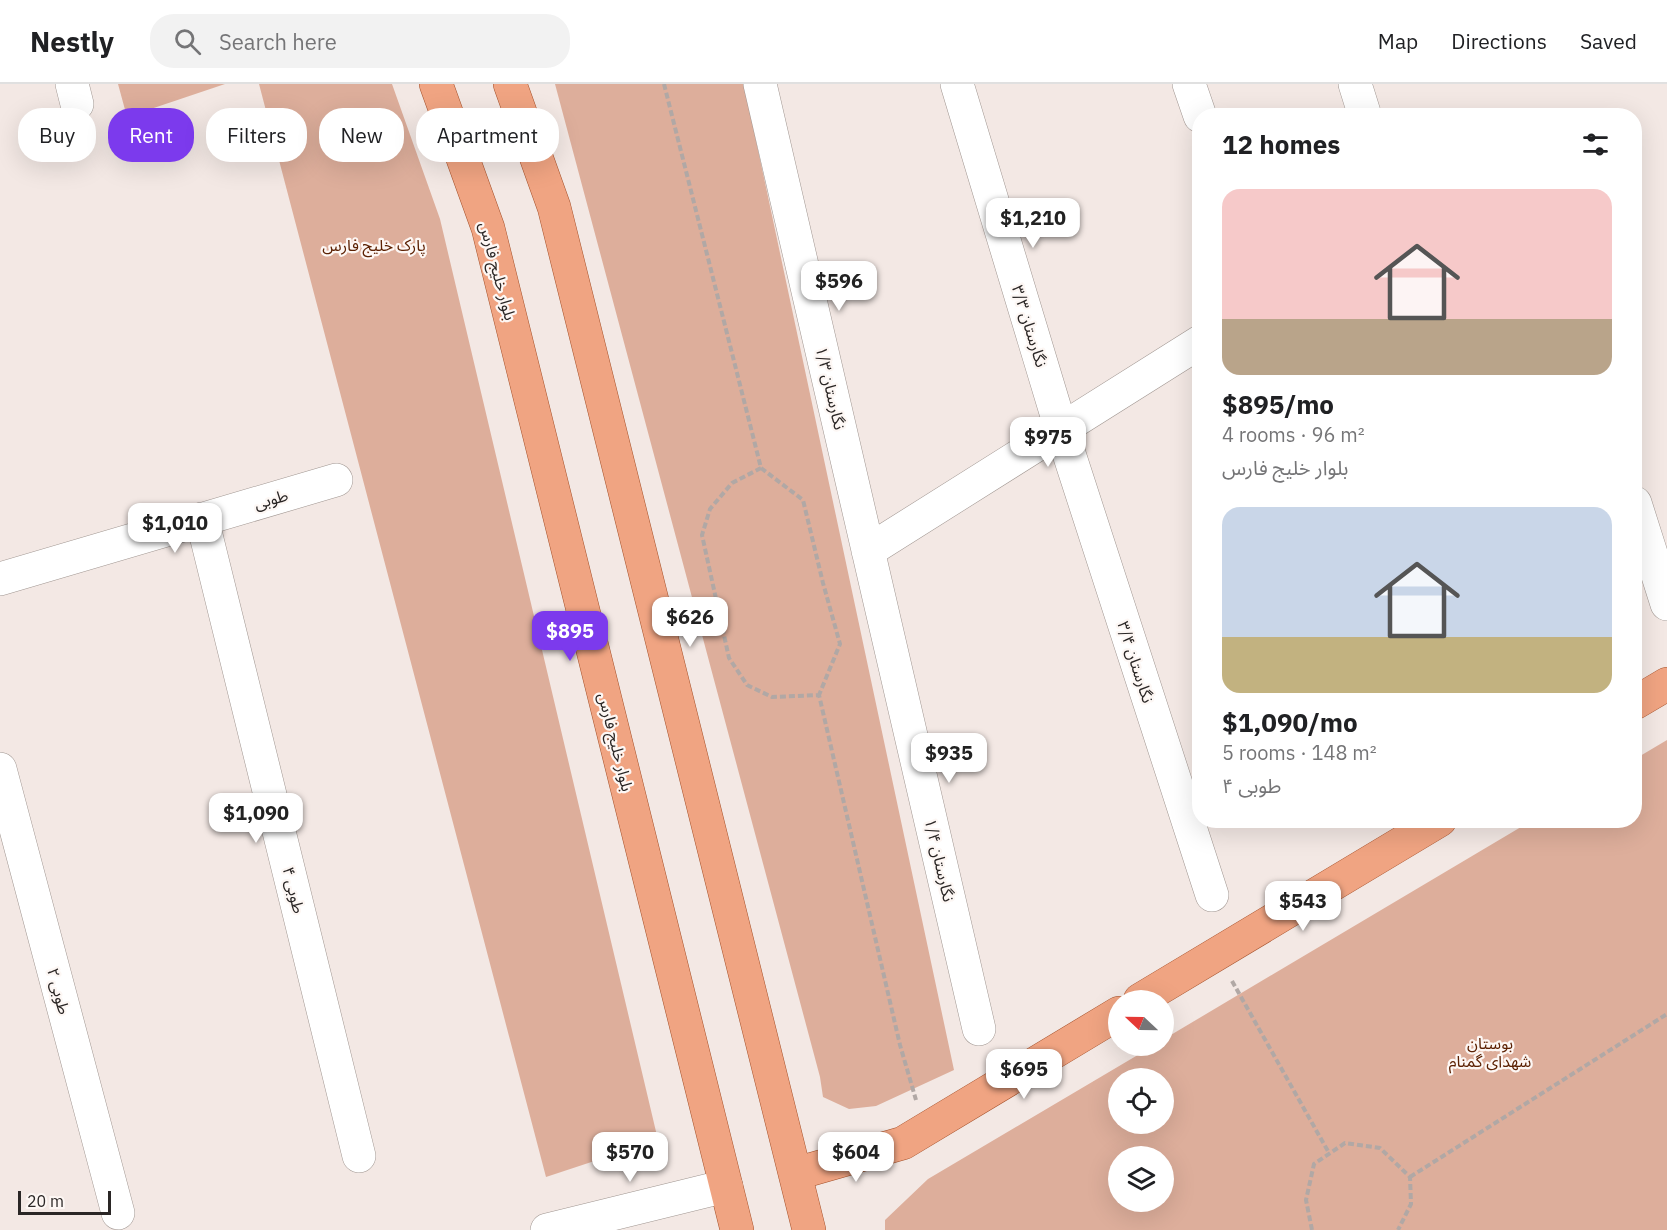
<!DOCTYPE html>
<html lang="en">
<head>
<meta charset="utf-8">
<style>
  :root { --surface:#fff; --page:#f2f2f2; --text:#202124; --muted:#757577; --line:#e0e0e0; --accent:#7c3aed }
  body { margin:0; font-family:"IBM Plex Sans","Noto Sans Arabic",sans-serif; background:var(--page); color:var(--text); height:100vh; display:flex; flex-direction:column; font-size:22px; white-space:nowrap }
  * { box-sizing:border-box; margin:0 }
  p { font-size:20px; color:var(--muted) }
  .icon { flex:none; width:33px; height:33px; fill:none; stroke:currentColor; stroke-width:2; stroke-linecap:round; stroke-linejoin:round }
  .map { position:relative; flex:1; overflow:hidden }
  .side { position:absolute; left:1192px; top:24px; width:450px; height:720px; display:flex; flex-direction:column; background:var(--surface); border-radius:24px; box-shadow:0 6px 24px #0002 }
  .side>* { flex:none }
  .banner { position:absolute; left:18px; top:24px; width:570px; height:54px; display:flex; gap:12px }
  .needle { width:39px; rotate:292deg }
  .fabs { position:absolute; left:1108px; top:906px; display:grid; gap:12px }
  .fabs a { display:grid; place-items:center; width:66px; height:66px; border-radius:50%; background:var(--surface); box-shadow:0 6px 24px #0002; font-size:30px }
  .scale { position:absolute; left:18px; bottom:15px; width:93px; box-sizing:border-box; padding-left:6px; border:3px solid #2a2625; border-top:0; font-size:16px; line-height:21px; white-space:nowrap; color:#2a2625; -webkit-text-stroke:4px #fdf7f4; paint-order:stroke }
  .price { position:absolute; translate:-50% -51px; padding:0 14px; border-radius:12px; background:#fff; color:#222; font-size:20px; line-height:39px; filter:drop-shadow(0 2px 3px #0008) }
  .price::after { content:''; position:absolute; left:50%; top:36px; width:18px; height:14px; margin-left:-9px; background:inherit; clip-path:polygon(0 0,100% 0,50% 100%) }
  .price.selected { background:var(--accent); color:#fff }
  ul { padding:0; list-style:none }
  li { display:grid; align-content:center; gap:12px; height:318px; padding:0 30px }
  li span { display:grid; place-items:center; height:186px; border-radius:18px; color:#555 }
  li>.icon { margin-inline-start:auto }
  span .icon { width:108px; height:108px; fill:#fffc; stroke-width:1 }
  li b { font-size:26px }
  h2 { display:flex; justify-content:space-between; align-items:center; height:72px; padding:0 30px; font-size:26px }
  .pill { padding:0 21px; border-radius:24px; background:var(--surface); box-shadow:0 6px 24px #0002; font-size:21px; line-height:54px }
  .pill.selected { background:var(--accent); color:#fff }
  header { display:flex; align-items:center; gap:36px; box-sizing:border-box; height:84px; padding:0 30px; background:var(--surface); border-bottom:2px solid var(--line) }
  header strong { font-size:28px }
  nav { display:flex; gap:33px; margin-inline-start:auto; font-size:21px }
  .search { width:420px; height:54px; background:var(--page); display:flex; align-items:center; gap:15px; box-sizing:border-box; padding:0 21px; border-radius:24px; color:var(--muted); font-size:22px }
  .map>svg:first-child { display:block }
  .green { fill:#ddae9b; fill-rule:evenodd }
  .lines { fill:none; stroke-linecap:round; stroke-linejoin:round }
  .minor-casing { stroke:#a09691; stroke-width:34 }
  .major-casing { stroke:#a4512b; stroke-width:34 }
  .path { stroke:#b1a8a5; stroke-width:4; stroke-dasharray:6 3; stroke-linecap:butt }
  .minor { stroke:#fff; stroke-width:33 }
  .major { stroke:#f0a482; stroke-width:33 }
  .labels { text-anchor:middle; stroke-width:4.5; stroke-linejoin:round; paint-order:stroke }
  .park-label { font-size:16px; fill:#5c2103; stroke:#fdf7f4 }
  .street-label { font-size:16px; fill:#2a2625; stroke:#fdf7f4 }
</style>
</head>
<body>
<header>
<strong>Nestly</strong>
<div class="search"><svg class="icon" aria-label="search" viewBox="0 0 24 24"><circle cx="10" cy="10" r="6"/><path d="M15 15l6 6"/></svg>Search here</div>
<nav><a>Map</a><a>Directions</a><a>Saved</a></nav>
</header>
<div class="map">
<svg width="1667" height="1146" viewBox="0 0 1667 1146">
  <rect width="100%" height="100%" fill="#f3e8e4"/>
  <path class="green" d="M 118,0 L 225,0 L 127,33 Z
    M 259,0 L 392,0 L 440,135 L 658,1056 L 546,1093 Z
    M 555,0 L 744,0 L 954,986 L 876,1022 L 849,1025 L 823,1013 L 820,993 Z
    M 1667,656 L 1667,1146 L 885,1146 L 885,1136 L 928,1095 L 1153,962 L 1164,962 L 1164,955 L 1531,737 L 1635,736 L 1635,675 ZM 1164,994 L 1164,1040 L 1119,1040 L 1119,994 ZM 1164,1072 L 1164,1118 L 1119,1118 L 1119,1072 Z"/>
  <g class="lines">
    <g class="minor-casing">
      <path id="minor" d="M 72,0 L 77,20
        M 760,0 L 979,945
        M 957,0 L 1061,345 L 1212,811
        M 1189,0 L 1200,32
        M 1355,0 L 1365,32
        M 1635,419 L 1667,520
        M 202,435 L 359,1072
        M 868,467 L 1200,258
        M 0,495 L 336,396
        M 0,685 L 118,1129
        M 547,1146 L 726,1102"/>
    </g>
    <g class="major-casing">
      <path id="major" d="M 436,0 L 488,144 L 737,1146
        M 510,0 L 554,123 L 809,1146
        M 1635,619 L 1667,600
        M 1140,916 L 1440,736
        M 795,1090 L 903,1059 L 1119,929"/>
    </g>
    <path class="path" d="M 664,0 L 761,384 L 732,399 L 710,425 L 702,451 L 729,574 L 747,601 L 772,613 L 819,611 L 900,961 L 916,1016
      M 761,384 L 803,416 L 823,499 L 840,560 L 819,611
      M 1232,897 L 1329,1069
      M 1410,1093 L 1667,930
      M 1312,1146 L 1306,1116 L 1314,1080 L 1345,1059 L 1380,1064 L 1410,1093 L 1411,1120 L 1398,1146"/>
    <use href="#minor" class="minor"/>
    <use href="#major" class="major"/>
  </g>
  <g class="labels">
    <g class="park-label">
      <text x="374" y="167">پارک خلیج فارس</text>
      <text x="1490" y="965">بوستان<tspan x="1490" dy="18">شهدای گمنام</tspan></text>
    </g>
    <g class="street-label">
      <text transform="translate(498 187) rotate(75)" y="6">بلوار خلیج فارس</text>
      <text transform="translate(1030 242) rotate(73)" y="6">نگارستان ۳/۳</text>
      <text transform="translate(831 304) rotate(77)" y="6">نگارستان ۱/۳</text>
      <text transform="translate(271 415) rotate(-16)" y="6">طوبی</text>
      <text transform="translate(1136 578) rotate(72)" y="6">نگارستان ۳/۴</text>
      <text transform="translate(616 658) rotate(76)" y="6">بلوار خلیج فارس</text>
      <text transform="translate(940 776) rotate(77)" y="6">نگارستان ۱/۴</text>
      <text transform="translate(294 806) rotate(76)" y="6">طوبی ۴</text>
      <text transform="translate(59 907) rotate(75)" y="6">طوبی ۲</text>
    </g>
  </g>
</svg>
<div class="fabs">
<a><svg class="needle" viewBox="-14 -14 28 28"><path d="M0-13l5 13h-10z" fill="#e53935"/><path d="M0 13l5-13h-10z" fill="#757577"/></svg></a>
<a><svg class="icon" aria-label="locate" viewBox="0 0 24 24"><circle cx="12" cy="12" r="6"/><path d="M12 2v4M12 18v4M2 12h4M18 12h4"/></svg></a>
<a><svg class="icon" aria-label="layers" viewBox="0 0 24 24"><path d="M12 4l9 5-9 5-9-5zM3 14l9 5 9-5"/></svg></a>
</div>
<div class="scale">20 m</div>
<b class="price" style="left:1033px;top:165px">$1,210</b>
<b class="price" style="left:839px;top:228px">$596</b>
<b class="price" style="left:1048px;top:384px">$975</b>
<b class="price" style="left:175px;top:470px">$1,010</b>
<b class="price" style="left:690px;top:564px">$626</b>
<b class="price selected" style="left:570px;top:578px">$895</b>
<b class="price" style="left:949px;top:700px">$935</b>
<b class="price" style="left:256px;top:760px">$1,090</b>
<b class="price" style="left:1303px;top:848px">$543</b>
<b class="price" style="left:1024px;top:1016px">$695</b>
<b class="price" style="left:630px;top:1099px">$570</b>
<b class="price" style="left:856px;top:1099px">$604</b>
<div class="banner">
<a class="pill">Buy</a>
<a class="pill selected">Rent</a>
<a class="pill">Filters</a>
<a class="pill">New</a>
<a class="pill">Apartment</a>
</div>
<section class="side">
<h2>12 homes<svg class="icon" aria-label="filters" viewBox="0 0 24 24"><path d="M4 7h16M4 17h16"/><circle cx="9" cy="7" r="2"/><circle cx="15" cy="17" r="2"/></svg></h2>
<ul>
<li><span style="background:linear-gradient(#f6c9c9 70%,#b9a48a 0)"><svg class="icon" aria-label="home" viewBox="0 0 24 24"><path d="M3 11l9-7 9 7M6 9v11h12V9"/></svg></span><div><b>$895/mo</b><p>4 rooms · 96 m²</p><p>بلوار خلیج فارس</p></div></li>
<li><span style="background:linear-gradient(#c9d6e8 70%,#c2b280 0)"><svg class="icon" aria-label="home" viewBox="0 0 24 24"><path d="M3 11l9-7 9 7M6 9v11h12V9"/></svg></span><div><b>$1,090/mo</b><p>5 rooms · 148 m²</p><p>طوبی ۴</p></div></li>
</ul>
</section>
</div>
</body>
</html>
